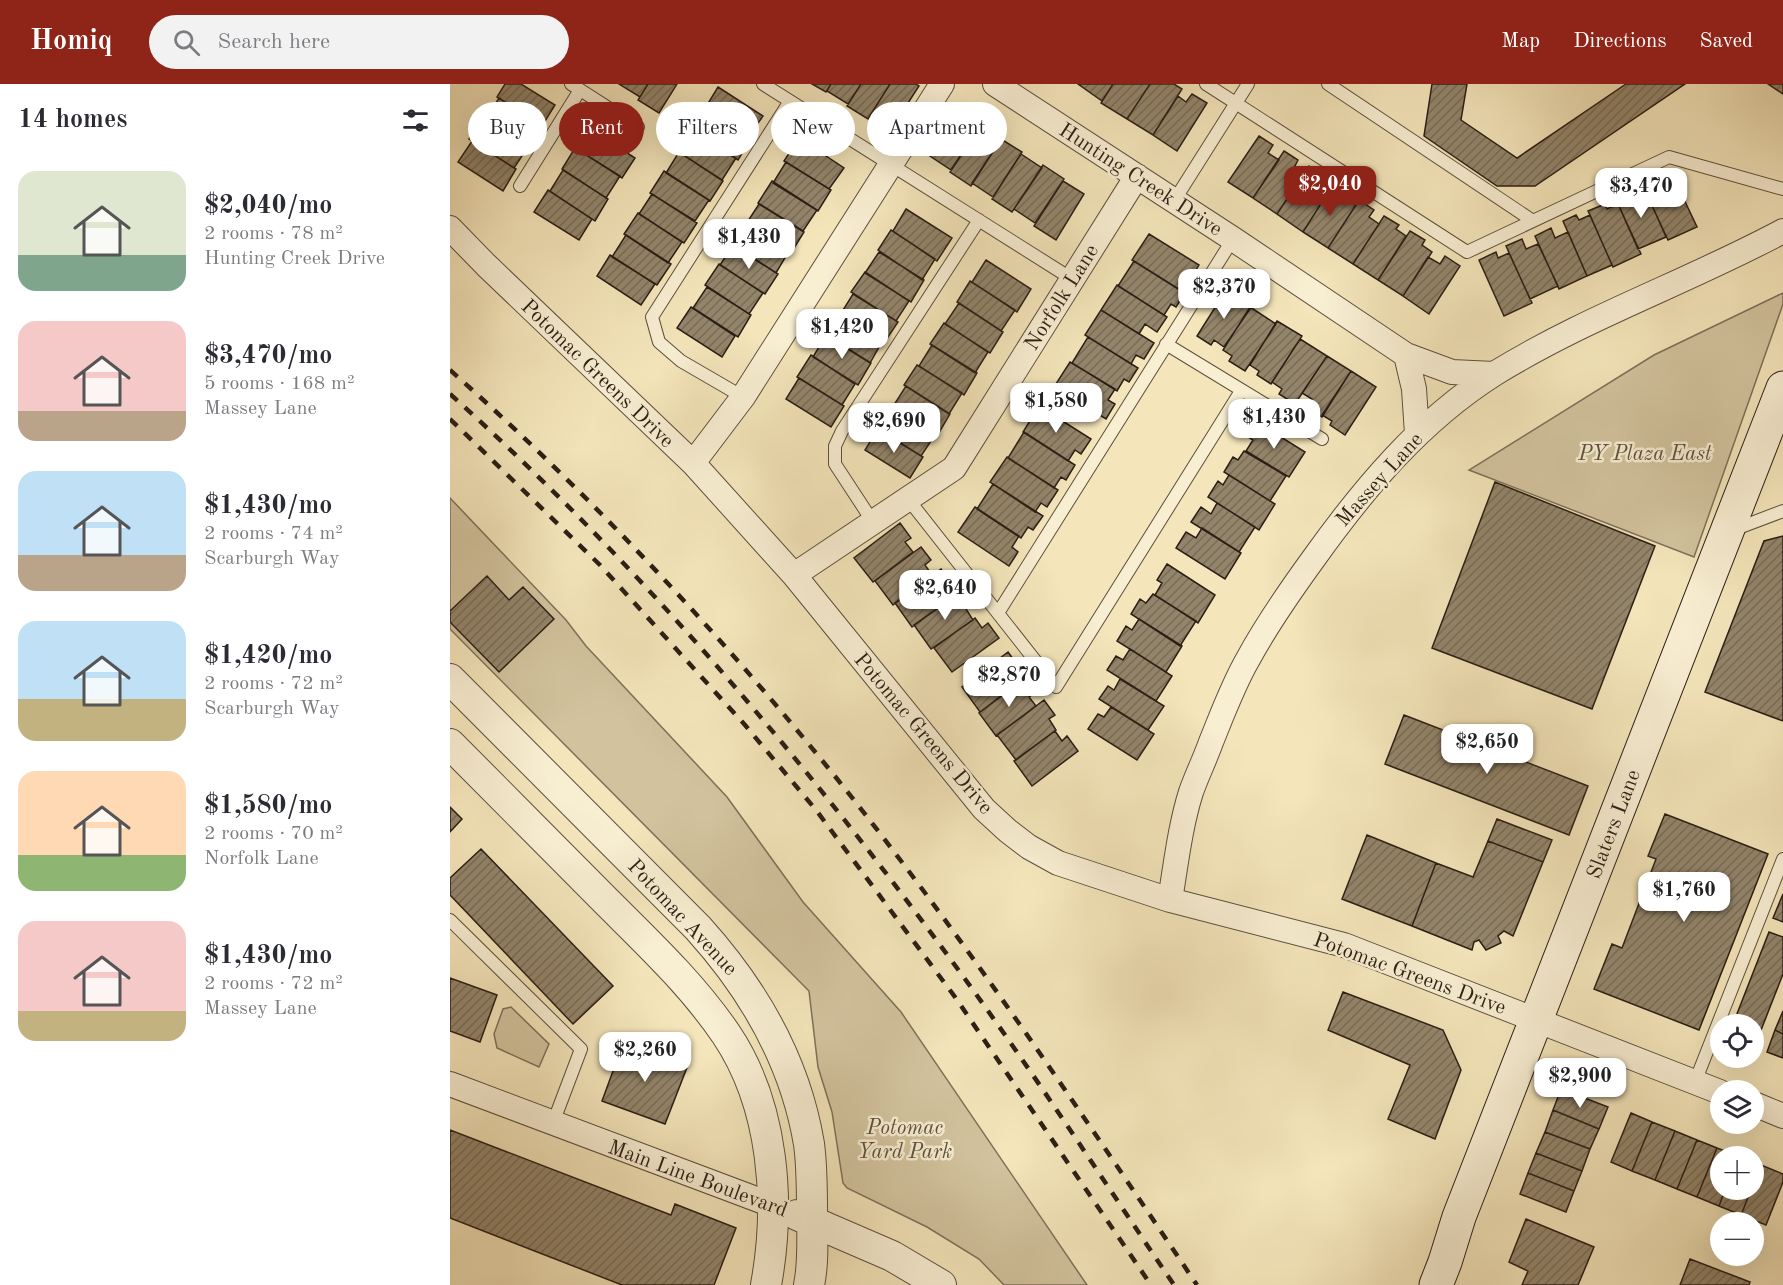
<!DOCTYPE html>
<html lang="en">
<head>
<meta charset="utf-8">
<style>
  :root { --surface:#fff; --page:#f2f2f3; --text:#2b2b33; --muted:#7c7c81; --accent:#8f2418 }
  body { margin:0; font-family:"Old Standard TT",serif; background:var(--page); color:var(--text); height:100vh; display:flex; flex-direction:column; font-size:22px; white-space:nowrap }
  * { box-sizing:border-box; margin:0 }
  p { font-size:20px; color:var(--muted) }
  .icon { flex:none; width:33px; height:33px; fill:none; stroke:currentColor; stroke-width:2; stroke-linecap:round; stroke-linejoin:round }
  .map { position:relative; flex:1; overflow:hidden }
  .drawer { display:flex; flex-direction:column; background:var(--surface); width:450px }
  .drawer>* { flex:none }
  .banner { position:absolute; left:18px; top:18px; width:570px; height:54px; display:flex; gap:12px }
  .fabs { position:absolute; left:1260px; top:930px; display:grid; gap:12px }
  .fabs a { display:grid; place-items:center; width:54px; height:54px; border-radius:50%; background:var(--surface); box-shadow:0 6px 24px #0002; font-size:30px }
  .price { position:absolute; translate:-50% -51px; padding:0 14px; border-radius:12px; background:#fff; color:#222; font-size:20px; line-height:39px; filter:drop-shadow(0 2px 3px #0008) }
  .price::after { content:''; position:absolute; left:50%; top:36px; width:18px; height:14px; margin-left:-9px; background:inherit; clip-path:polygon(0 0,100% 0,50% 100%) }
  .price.active { background:var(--accent); color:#fff }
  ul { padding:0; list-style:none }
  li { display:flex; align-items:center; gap:18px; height:150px; padding:0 18px }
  li span { display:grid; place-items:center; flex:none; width:168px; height:120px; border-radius:18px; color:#555 }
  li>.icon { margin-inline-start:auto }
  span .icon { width:72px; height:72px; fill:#fffc; stroke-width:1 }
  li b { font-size:26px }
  h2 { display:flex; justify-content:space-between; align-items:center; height:72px; padding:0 18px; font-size:26px }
  .tag { padding:0 21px; border-radius:27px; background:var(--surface); box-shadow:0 6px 24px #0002; font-size:21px; line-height:54px }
  .tag.active { background:var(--accent); color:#fff }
  header { display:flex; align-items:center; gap:36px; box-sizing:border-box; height:84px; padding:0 30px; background:var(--accent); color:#fff }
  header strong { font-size:28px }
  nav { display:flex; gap:33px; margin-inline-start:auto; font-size:21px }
  .search { width:420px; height:54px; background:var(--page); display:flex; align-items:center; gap:15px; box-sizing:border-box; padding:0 21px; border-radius:33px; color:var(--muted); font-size:22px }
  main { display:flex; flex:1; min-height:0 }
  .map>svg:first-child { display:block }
  .green { fill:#d2c39e; stroke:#7e705a; stroke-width:1.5 }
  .building { fill:url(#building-hatch); stroke:#2a1e15; stroke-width:1.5 }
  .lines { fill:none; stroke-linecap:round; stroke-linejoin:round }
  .service-casing { stroke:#5c503e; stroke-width:14 }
  .minor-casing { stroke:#5c503e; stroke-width:26 }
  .tertiary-casing { stroke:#5c503e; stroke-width:32 }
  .secondary-casing { stroke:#2a1e15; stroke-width:35 }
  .service { stroke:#f8eed2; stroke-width:12 }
  .minor { stroke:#f8eed2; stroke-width:24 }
  .tertiary { stroke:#f8eed2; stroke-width:30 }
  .secondary { stroke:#f8eed2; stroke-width:33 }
  .rail { stroke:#2a1e15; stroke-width:4.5; stroke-dasharray:10 10; stroke-linecap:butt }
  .labels { text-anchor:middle; stroke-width:5; stroke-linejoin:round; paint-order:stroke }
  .street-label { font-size:21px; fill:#2a1e15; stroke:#f8eed2 }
  .park-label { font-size:21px; font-style:italic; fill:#5c503e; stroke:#f8eed2 }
</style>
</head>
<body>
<header>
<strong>Homiq</strong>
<div class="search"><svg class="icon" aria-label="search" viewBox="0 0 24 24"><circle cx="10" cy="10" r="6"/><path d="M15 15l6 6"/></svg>Search here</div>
<nav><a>Map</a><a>Directions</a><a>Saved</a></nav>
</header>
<main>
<section class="drawer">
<h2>14 homes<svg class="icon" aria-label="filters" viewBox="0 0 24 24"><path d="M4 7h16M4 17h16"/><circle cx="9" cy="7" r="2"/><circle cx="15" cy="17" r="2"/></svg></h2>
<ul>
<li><span style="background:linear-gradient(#dfe7d0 70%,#7fa58c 0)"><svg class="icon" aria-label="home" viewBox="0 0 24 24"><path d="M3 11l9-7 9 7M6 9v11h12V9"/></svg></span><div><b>$2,040/mo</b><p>2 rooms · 78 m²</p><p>Hunting Creek Drive</p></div></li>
<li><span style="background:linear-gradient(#f6c9c9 75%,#b9a48a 0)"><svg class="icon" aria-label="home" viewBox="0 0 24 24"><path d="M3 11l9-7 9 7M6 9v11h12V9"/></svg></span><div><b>$3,470/mo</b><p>5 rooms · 168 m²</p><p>Massey Lane</p></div></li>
<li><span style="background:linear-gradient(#bfe0f5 70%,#b9a48a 0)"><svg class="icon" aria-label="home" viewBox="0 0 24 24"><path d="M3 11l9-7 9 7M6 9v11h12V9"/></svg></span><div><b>$1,430/mo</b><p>2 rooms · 74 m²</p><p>Scarburgh Way</p></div></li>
<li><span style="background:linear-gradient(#bfe0f5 65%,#c2b280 0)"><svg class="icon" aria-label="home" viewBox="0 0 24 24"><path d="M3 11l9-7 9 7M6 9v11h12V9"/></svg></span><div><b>$1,420/mo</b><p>2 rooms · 72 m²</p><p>Scarburgh Way</p></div></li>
<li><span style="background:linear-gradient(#ffd9b3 70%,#8fb573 0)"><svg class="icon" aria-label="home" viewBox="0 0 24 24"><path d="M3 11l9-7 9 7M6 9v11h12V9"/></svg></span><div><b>$1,580/mo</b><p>2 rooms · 70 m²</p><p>Norfolk Lane</p></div></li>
<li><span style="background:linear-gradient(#f6c9c9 75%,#c2b280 0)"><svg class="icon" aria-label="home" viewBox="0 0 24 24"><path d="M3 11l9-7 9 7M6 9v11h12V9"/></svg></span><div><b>$1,430/mo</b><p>2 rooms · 72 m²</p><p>Massey Lane</p></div></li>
</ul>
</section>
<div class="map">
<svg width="1333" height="1201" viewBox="0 0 1333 1201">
  <defs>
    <pattern id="building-hatch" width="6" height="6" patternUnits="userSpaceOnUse" patternTransform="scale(1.5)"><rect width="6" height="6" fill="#93856b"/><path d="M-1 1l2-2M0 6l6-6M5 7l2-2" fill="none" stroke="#786c57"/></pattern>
  </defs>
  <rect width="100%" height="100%" fill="#f4e5ba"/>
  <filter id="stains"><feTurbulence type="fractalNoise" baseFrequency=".00333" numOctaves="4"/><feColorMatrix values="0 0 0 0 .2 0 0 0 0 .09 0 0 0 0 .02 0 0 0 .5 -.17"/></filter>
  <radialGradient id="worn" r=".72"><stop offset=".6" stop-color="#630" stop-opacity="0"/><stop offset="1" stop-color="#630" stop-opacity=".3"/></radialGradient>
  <path class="green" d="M 1333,209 L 1333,220 L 1244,473 L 1019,386 L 1204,271 Z
    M 0,414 L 116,536 L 136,562 L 277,713 L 353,818 L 451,928 L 637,1201 L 554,1201 L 529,1175 L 477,1143 L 397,1104 L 393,1099 L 382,1028 L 368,983 L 359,907 L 0,545 Z
    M 61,923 L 99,960 L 89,983 L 47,964 L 44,950 L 53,925 Z"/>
  <path class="building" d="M 55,0 L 71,0 L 105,21 L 92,42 L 47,13 Z
    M 169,0 L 198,0 L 190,13 Z
    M 198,0 L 227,0 L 209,29 L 188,16 Z
    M 362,0 L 381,0 L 376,8 Z
    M 381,0 L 411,0 L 398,20 L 377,7 Z
    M 411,0 L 440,0 L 418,35 L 397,22 Z
    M 440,0 L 466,0 L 469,2 L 440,47 L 419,33 Z
    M 628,0 L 663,0 L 652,17 Z
    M 663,0 L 700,0 L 677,35 L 651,19 Z
    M 700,0 L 724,0 L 732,5 L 703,51 L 677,35 Z
    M 982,0 L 1017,0 L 1011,36 L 1067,74 L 1176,0 L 1235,0 L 1085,102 L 1047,102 L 974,52 Z
    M 1318,0 L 1333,0 L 1333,10 Z
    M 268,3 L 313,32 L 298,53 L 254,26 Z
    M 742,10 L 757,19 L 727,67 L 703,51 L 728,12 L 736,18 Z
    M 49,14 L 94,43 L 80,64 L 35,36 Z
    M 256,27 L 301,55 L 288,76 L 242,47 Z
    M 509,27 L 530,41 L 501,86 L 480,72 Z
    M 33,34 L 78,63 L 64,84 L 19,55 Z
    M 530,43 L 550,57 L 521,102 L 500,88 Z
    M 140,45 L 185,74 L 172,94 L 127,65 Z
    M 241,46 L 286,74 L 272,96 L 227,67 Z
    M 809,52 L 823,61 L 818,69 L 829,76 L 803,114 L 778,98 Z
    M 349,54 L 394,84 L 379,105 L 334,77 Z
    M 551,55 L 572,68 L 543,113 L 522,99 Z
    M 22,57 L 66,85 L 53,107 L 8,78 Z
    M 125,64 L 170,92 L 156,114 L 112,85 Z
    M 834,67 L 848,76 L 845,82 L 855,88 L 827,130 L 803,114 Z
    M 229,68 L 273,97 L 260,117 L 216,89 Z
    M 571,70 L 592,84 L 562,128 L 542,115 Z
    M 336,78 L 381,106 L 368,127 L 323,99 Z
    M 593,81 L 614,95 L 585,139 L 564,125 Z
    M 859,82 L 874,92 L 870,96 L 881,104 L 853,148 L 827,130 Z
    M 113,86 L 158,115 L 145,137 L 100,107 Z
    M 214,87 L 259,116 L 245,137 L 200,109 Z
    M 1222,90 L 1247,143 L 1218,156 L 1198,113 L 1208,108 L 1204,98 Z
    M 322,97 L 367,126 L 353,147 L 308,119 Z
    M 613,97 L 634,110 L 606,156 L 584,142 Z
    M 884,99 L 898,109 L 895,114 L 906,121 L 878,164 L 853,148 Z
    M 98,106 L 142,135 L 129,156 L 84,128 Z
    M 1180,106 L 1185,116 L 1197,110 L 1216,153 L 1188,165 L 1165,113 Z
    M 202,110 L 247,139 L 234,159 L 189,130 Z
    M 909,116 L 924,126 L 919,133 L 929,140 L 903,180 L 878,164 Z
    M 309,120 L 354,148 L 341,169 L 296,140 Z
    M 1155,120 L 1157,125 L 1168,120 L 1191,170 L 1163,183 L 1138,127 Z
    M 456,125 L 502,154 L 487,177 L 443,147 Z
    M 188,129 L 232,158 L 218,179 L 174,150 Z
    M 1126,131 L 1129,136 L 1140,131 L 1162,181 L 1137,192 L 1113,137 Z
    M 934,132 L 949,141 L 946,145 L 956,152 L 928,196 L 903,180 Z
    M 295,139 L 339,167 L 326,189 L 281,160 Z
    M 1101,144 L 1105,154 L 1118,148 L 1137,192 L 1109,205 L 1085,152 Z
    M 441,146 L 485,175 L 472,196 L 428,166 Z
    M 960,147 L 975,156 L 972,161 L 982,168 L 953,212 L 928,196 Z
    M 699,150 L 749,181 L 739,197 L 735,194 L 728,205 L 682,176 Z
    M 176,151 L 221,180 L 207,201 L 162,173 Z
    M 1072,155 L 1076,165 L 1088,160 L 1108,202 L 1080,215 L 1056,162 Z
    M 283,161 L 328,190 L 315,210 L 270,181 Z
    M 429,168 L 474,196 L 461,218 L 415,189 Z
    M 1046,168 L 1048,174 L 1059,169 L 1082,219 L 1054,232 L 1029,176 Z
    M 160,171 L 205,200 L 191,221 L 147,192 Z
    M 995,172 L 1010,182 L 979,230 L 953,212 L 978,173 L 990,180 Z
    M 536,176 L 581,205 L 567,228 L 522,198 Z
    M 684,177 L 735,209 L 726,223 L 721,220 L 714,231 L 668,202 Z
    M 269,180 L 313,209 L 299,230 L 255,201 Z
    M 415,188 L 459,217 L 446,237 L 401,208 Z
    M 520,197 L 565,226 L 551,247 L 507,218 Z
    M 667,201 L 717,233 L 707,248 L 695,240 L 689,250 L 651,226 Z
    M 257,203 L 301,231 L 288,253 L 243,224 Z
    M 776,206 L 802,222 L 774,263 L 764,256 L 761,261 L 747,252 Z
    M 403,210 L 448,238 L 434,259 L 390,231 Z
    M 509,219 L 553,248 L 540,269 L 495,240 Z
    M 241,223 L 285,252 L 272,273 L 227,244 Z
    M 800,223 L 826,240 L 795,287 L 779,277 L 782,272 L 773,266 Z
    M 651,226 L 704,259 L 694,275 L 686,271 L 681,280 L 635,251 Z
    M 387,230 L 432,258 L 420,279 L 374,250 Z
    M 827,237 L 852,252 L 821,300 L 807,291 L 809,287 L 800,281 Z
    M 494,239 L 538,268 L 525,289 L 480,260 Z
    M 376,251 L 421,279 L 408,301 L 363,273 Z
    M 638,253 L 688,284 L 679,298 L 674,295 L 667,307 L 622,279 Z
    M 850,255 L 877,272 L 845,320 L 829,310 L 832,305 L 822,298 Z
    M 482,261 L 527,289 L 514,311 L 469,282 Z
    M 361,271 L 405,300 L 392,321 L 347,293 Z
    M 877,272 L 901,287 L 872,333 L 857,323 L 862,315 L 852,309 Z
    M 620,278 L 665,305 L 658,316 L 665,320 L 656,335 L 604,303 Z
    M 467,281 L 512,309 L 499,330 L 454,301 Z
    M 901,287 L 926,303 L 895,351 L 880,341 L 882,337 L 872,331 Z
    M 349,294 L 394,322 L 381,343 L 336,315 Z
    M 456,302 L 500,330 L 487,352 L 442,324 Z
    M 440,322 L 485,351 L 471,372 L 426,344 Z
    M 589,322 L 641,355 L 631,370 L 625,366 L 618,377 L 573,348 Z
    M 807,338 L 855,368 L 839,393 L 796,367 L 803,356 L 798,353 Z
    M 428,345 L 473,373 L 460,394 L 415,366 Z
    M 574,348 L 625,381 L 616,396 L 611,393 L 604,404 L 558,374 Z
    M 794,367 L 836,392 L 820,417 L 774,388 L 783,373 L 788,376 Z
    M 557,373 L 608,406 L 597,423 L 591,419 L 585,428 L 540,398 Z
    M 779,391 L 825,420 L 809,446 L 758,413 L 768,397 L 773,401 Z
    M 1045,398 L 1205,462 L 1142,625 L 982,564 Z
    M 543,400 L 593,432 L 583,446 L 578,443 L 571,454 L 527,425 Z
    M 767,419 L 805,443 L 789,468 L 741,438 L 751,423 L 761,430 Z
    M 525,423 L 569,452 L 562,463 L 568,468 L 559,482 L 508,448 Z
    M 450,439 L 461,454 L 455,458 L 463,468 L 423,498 L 404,474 Z
    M 752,444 L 791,469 L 775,495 L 726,464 L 736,448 L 746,454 Z
    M 1333,452 L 1333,637 L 1255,608 L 1314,457 Z
    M 471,463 L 481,476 L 475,481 L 482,491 L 443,521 L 425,497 Z
    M 717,480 L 765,511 L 748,539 L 705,511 L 712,499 L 707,496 Z
    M 491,485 L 501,500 L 496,504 L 503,513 L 462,543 L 445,519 Z
    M 37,492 L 59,516 L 73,503 L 104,535 L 49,588 L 0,538 L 0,527 Z
    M 512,507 L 522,521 L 516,525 L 523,536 L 481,565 L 464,541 Z
    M 703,510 L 746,537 L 730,562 L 681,530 L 690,515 L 696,519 Z
    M 525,534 L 532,544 L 538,539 L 549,554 L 502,588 L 484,564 Z
    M 689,535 L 732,562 L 716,588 L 667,557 L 676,542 L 682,546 Z
    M 680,565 L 722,592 L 706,617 L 657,586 L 666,572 L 673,576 Z
    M 558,568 L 569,583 L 564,587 L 571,597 L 530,628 L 512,603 Z
    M 574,595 L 585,609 L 579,613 L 586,622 L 546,652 L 529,629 Z
    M 670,595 L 714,622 L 698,646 L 649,615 L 658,602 L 664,606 Z
    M 594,616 L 605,631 L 599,635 L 606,646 L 566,676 L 547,651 Z
    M 661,623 L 704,650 L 687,676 L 638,645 L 648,630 L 654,633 Z
    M 954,631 L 1138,702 L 1119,751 L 935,680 Z
    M 605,647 L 612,657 L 617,652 L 628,667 L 582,702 L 564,677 Z
    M 0,723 L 12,735 L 0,748 Z
    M 1215,730 L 1318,770 L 1249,946 L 1144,905 L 1162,860 L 1172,864 L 1206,775 L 1198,772 Z
    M 1047,735 L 1102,756 L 1093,778 L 1038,757 Z
    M 917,751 L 986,779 L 962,842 L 892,815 Z
    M 1038,757 L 1093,778 L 1063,852 L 1054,847 L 1048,852 L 1051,859 L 1036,866 L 1029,856 L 1024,858 L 1022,866 L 962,842 L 986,779 L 1023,793 Z
    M 31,765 L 163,902 L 123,940 L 0,811 L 0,794 Z
    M 1333,810 L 1333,838 L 1323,834 Z
    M 1319,848 L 1333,853 L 1333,890 L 1304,964 L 1304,940 L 1283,940 Z
    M 0,894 L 47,911 L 30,958 L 0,947 Z
    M 893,908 L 993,946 L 1011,986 L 985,1055 L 938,1035 L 960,981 L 878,946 Z
    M 1333,927 L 1333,950 L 1325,946 Z
    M 1325,946 L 1333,950 L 1333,974 L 1317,968 Z
    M 174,957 L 238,981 L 215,1040 L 152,1017 Z
    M 1111,1005 L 1158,1023 L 1149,1045 L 1103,1026 Z
    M 1103,1026 L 1149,1045 L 1140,1065 L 1095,1048 Z
    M 1181,1029 L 1202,1038 L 1182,1087 L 1161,1078 Z
    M 1202,1038 L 1225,1047 L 1205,1096 L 1182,1087 Z
    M 0,1046 L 221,1131 L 225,1120 L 286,1144 L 264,1201 L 172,1201 L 0,1134 Z
    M 1225,1047 L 1247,1056 L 1227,1105 L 1205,1096 Z
    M 1095,1048 L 1140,1065 L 1132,1087 L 1086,1069 Z
    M 1247,1056 L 1267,1064 L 1247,1113 L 1227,1105 Z
    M 1267,1064 L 1288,1072 L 1270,1072 L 1270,1106 L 1275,1106 L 1269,1122 L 1247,1113 Z
    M 1086,1069 L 1132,1087 L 1124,1107 L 1078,1089 Z
    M 1304,1078 L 1311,1081 L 1304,1100 Z
    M 1311,1081 L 1333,1090 L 1333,1098 L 1316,1141 L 1291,1131 L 1301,1106 L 1304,1106 L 1304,1100 Z
    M 1078,1089 L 1124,1107 L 1116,1128 L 1070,1110 Z
    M 1275,1106 L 1301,1106 L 1291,1131 L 1269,1122 Z
    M 1076,1135 L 1144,1163 L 1128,1201 L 1072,1201 L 1078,1187 L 1059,1178 Z
    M 1240,1175 L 1300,1198 L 1299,1201 L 1230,1201 Z"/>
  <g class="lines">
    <g class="service-casing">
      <path id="service" d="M 121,0 L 188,43
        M 313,0 L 622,195
        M 756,0 L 1017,168 L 1219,73 L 1333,105
        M 878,0 L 1083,137
        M 70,102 L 130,6
        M 724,117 L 798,0
        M 716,260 L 872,355
        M 293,313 L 231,277 L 209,258 L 202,233 L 340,17
        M 458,415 L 606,603 L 791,307
        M 423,438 L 385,380 L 385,362 L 392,347 L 529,136
        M 1283,446 L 1333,427
        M 548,529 L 783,155
        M 0,836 L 131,965 L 103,1039
        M 1245,998 L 1333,775"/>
    </g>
    <g class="minor-casing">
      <path id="minor" d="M 545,0 L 783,155 L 956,271 L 1002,288 L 1044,290
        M 0,144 L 36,181 L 243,379 L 344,491 L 534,725 L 558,747 L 579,763 L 608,779 L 720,816 L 894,861 L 1270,1008
        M 956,271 L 964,305 L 967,350
        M 243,379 L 293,313 L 492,0
        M 344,491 L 504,384 L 687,92
        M 720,816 C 726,780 730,743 741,708 C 747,691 755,675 761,658 C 772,631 783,601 798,575 C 817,540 840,507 864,474 C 914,404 970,337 1044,290 C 1136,233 1238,198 1333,147
        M 0,1000 L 322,1121
        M 1304,1020 L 1333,1032"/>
    </g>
    <g class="tertiary-casing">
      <path id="tertiary" d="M 0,595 L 248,844 C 304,906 345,976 359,1060 C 362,1082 362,1105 362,1128 C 362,1153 364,1177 359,1201
        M 0,660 C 51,712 103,763 154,815 C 197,858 242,900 276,950 C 324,1021 331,1119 316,1201
        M 347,1131 L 442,1172 L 491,1201"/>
    </g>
    <g class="secondary-casing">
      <path id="secondary" d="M 986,1201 L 995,1178 L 1009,1133 L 1333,304"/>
    </g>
    <use href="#service" class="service"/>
    <use href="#minor" class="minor"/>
    <use href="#tertiary" class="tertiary"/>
    <use href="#secondary" class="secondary"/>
    <path class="rail" d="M 0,286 C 141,411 270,550 388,696 C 517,857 632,1030 747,1201
      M 0,310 C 194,484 362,685 515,895 C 588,995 655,1099 724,1201
      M 0,335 L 150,481 L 295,641 L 366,726 L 505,913 L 701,1201"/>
  </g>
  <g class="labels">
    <g class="street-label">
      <text transform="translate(691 95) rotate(33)" y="7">Hunting Creek Drive</text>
      <text transform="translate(611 213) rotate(-58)" y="7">Norfolk Lane</text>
      <text transform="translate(148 289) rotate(44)" y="7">Potomac Greens Drive</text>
      <text transform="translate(929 395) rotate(-48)" y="7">Massey Lane</text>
      <text transform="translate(474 649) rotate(50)" y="7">Potomac Greens Drive</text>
      <text transform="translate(1163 740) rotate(-69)" y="7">Slaters Lane</text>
      <text transform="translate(233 833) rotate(47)" y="7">Potomac Avenue</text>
      <text transform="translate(960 889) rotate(20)" y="7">Potomac Greens Drive</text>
      <text transform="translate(248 1094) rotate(20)" y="7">Main Line Boulevard</text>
    </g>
    <g class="park-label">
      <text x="1195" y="376">PY Plaza East</text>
      <text x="455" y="1050">Potomac<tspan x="455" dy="24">Yard Park</tspan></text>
    </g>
  </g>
  <rect width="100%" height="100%" filter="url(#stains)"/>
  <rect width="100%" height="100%" fill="url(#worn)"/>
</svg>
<div class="fabs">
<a><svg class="icon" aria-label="locate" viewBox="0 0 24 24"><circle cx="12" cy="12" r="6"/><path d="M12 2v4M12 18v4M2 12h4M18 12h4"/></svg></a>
<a><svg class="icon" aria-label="layers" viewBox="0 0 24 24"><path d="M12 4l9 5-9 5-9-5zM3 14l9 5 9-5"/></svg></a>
<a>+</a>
<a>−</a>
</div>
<b class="price active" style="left:880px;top:133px">$2,040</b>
<b class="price" style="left:1191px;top:135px">$3,470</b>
<b class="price" style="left:299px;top:186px">$1,430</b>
<b class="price" style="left:774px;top:236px">$2,370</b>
<b class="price" style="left:392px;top:276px">$1,420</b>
<b class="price" style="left:606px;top:350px">$1,580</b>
<b class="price" style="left:824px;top:366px">$1,430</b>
<b class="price" style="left:444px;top:370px">$2,690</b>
<b class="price" style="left:495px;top:537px">$2,640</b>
<b class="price" style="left:559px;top:624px">$2,870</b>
<b class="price" style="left:1037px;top:691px">$2,650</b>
<b class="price" style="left:1234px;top:839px">$1,760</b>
<b class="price" style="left:195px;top:999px">$2,260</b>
<b class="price" style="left:1130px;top:1025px">$2,900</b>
<div class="banner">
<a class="tag">Buy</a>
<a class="tag active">Rent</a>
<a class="tag">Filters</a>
<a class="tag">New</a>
<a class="tag">Apartment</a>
</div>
</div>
</main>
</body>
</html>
